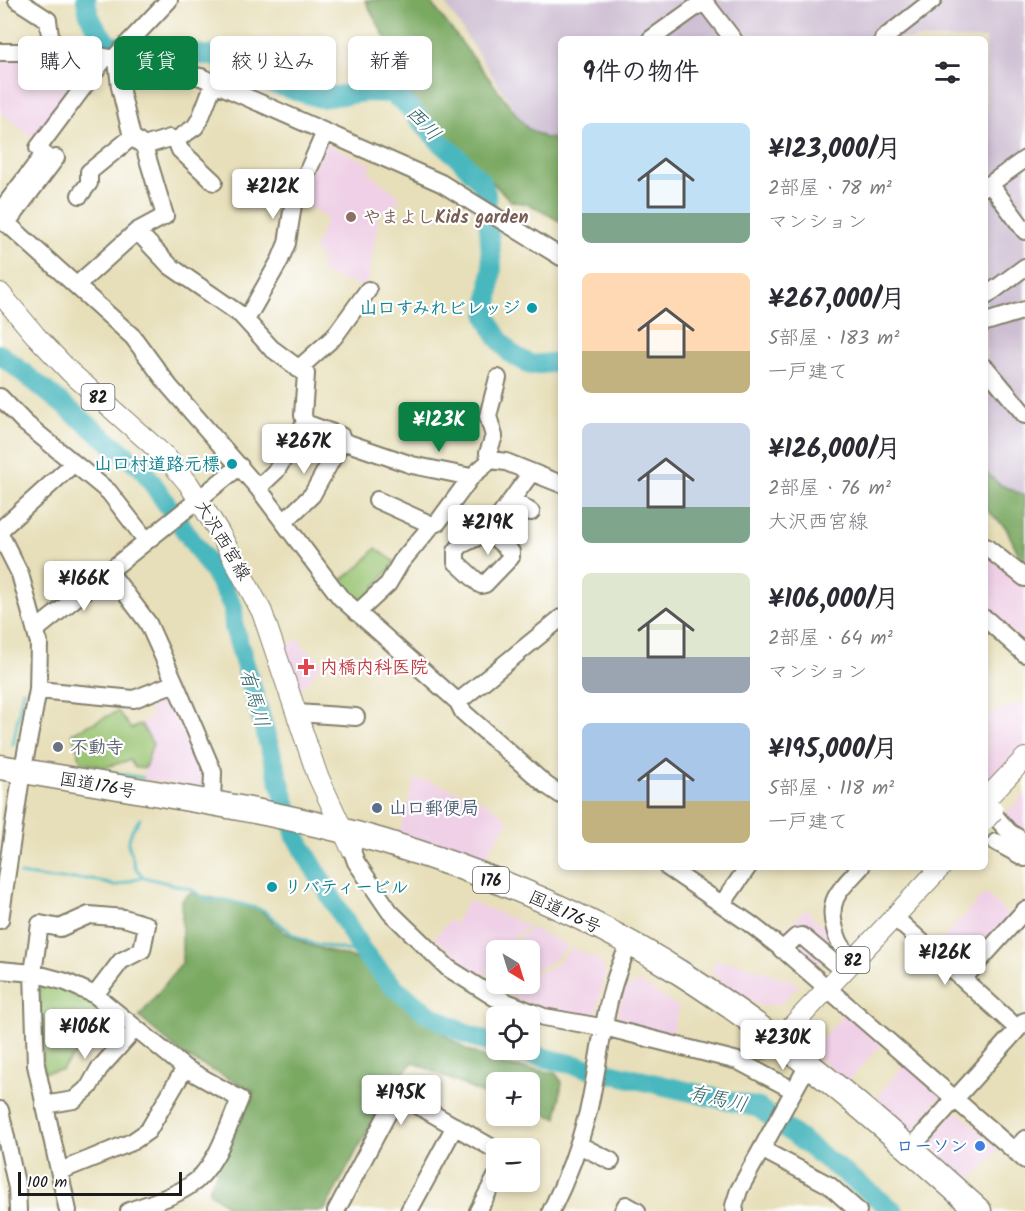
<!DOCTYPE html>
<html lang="ja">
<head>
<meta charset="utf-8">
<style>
  :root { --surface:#fff; --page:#f2f2f3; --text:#2b2b33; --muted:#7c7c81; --accent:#0b8043 }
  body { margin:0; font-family:Kalam,"Klee One",sans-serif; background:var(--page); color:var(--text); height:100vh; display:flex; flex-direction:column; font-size:22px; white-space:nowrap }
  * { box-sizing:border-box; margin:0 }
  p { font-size:20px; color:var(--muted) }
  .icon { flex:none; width:33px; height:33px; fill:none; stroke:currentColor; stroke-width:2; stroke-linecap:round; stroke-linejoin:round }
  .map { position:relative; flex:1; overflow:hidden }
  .side { position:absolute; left:558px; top:36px; width:430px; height:834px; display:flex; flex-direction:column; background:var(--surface); border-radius:9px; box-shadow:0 3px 9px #0003 }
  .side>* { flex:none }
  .hud { position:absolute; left:18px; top:36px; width:450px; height:54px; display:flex; gap:12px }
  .needle { width:39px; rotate:142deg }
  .fabs { position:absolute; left:486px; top:940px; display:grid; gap:12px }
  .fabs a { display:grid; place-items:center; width:54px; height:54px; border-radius:9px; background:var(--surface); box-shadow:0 3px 9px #0003; font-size:30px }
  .scale { position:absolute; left:18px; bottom:15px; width:164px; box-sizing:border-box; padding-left:6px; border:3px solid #1c1c1c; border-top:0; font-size:16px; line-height:21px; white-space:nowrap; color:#1c1c1c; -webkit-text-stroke:4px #fff; paint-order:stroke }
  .price { position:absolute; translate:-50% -51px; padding:0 14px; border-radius:6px; background:#fff; color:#222; font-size:20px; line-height:39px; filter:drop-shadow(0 2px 3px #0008) }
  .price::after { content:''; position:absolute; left:50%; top:36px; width:18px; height:14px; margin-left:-9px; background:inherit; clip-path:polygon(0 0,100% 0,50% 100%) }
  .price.active { background:var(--accent); color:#fff }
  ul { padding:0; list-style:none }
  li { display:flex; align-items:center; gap:18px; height:150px; padding:0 24px }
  li span { display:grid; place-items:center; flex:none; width:168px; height:120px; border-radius:9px; color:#555 }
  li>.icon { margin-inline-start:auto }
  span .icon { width:72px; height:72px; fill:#fffc; stroke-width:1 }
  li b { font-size:26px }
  h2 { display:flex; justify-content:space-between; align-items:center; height:72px; padding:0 24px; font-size:26px }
  .pill { padding:0 21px; border-radius:9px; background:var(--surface); box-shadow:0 3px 9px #0003; font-size:21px; line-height:54px }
  .pill.active { background:var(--accent); color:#fff }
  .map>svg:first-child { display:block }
  .built { fill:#efd0e6 }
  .industrial { fill:#cdbed2 }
  .green { fill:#98c370; stroke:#5a7046; stroke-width:1.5 }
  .forest { fill:#7aa962; stroke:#4b623f; stroke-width:1.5 }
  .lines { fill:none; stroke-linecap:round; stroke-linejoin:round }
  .stream { stroke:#48b7be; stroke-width:3 }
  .river { stroke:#48b7be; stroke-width:20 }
  .minor-casing { stroke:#827e6a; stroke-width:20 }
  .major-casing { stroke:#827e6a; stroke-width:22 }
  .highway-casing { stroke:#827e6a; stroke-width:27 }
  .minor { stroke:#fff; stroke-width:16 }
  .major { stroke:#fff; stroke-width:20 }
  .highway { stroke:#fff; stroke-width:24 }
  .major-bridge-casing { stroke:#827e6a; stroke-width:22; stroke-linecap:butt }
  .major-bridge { stroke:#fff; stroke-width:20 }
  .education-dot { fill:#8d6e63; stroke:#fff; stroke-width:2 }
  .culture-dot { fill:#0f9aa8; stroke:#fff; stroke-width:2 }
  .health-dot { fill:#e0444e; stroke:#fff; stroke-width:2 }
  .worship-dot { fill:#6b7280; stroke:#fff; stroke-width:2 }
  .service-dot { fill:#5c6f8a; stroke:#fff; stroke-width:2 }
  .shop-dot { fill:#3f7fe0; stroke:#fff; stroke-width:2 }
  .labels { text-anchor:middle; stroke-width:4.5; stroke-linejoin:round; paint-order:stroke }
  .shield { fill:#fff; stroke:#606060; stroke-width:1.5 }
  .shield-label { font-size:16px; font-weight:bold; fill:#1c1c1c }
  .education-label { font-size:18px; font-weight:bold; fill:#785e54; stroke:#fff; text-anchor:start }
  .culture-label { font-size:18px; font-weight:bold; fill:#0d838f; stroke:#fff; text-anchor:end }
  .street-label { font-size:18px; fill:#1c1c1c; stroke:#fff }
  .health-label { font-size:18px; font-weight:bold; fill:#be3a42; stroke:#fff; text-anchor:start }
  .worship-label { font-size:18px; font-weight:bold; fill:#5b616d; stroke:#fff; text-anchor:start }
  .service-label { font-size:18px; font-weight:bold; fill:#4e5e75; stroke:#fff; text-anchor:start }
  .shop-label { font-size:18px; font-weight:bold; fill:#366cbe; stroke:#fff; text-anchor:end }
  .water-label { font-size:20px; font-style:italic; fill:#306265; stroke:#fff }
</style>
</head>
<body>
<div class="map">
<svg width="1025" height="1211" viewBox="0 0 1025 1211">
  <rect width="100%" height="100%" fill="#fff"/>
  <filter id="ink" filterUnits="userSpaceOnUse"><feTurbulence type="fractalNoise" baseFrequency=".0167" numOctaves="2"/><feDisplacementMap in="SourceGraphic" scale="12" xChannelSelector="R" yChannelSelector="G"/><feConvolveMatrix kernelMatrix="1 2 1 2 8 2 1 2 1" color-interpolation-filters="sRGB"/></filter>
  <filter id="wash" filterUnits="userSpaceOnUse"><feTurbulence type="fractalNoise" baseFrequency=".008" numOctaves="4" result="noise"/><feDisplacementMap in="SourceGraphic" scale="24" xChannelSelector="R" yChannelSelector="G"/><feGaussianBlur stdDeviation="1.35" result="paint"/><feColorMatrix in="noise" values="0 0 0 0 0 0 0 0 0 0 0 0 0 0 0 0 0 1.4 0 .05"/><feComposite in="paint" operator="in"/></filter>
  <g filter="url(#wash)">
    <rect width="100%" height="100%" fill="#e7dfb9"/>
    <path class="built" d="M 0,59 L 84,59 L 92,70 L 39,142 L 0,112 Z
      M 324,143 L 372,164 L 368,172 L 402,199 L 379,215 L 368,279 L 363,287 L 318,272 L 323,262 L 314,249 L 327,219 L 298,200 Z
      M 986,554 L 1025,582 L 1025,644 L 986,608 Z
      M 299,639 L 306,650 L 324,662 L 309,678 L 311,680 L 295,692 L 281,649 Z
      M 173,694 L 208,773 L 204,788 L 141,779 L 153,744 L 141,724 L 152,716 L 147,704 Z
      M 1025,702 L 1025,745 L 986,786 L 986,743 L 993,752 L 986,741 L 986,718 L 991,713 Z
      M 415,780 L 425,780 L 472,796 L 490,805 L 509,821 L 481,862 L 399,833 Z
      M 1025,794 L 1025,832 L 1000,819 Z
      M 985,893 L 1011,917 L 965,969 L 937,945 Z
      M 468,900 L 529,926 L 496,951 L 496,977 L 474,971 L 434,938 L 450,920 L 455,924 Z
      M 806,909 L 819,924 L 831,931 L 837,945 L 812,970 L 775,939 Z
      M 532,928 L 569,946 L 548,964 L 530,972 L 530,951 L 500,951 Z
      M 573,948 L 600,961 L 605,972 L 595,1021 L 524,1002 L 495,989 L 498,984 L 530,984 L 530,975 L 553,967 Z
      M 715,961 L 739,963 L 790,980 L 799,985 L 780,1004 L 760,1006 L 712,975 Z
      M 639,982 L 679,1008 L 672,1035 L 616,1025 L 623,990 Z
      M 847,1010 L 885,1041 L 848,1081 L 810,1052 Z
      M 906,1062 L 942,1094 L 912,1134 L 873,1102 Z
      M 960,1113 L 999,1149 L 969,1183 L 926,1144 L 953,1114 Z"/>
    <path class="industrial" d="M 443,0 L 1025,0 L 1025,496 L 999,484 L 986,472 L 986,39 L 561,39 L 561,139 L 545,138 L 527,128 Z"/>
    <path class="green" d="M 376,548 L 395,562 L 359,607 L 336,584 L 361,565 Z
      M 118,711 L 131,729 L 141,724 L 153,744 L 145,768 L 135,768 L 130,760 L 106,767 L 81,762 L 72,733 Z
      M 48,982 L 99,1005 L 111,1015 L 61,1070 L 44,1072 L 39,988 Z"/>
    <path class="forest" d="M 365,0 L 429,0 L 527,128 L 545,138 L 561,139 L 561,222 L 531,205 L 511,201 L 424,114 L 407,88 L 401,51 L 389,45 Z
      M 986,472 L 999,484 L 1025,496 L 1025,568 L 1006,528 L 986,509 Z
      M 190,893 L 258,908 L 284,932 L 309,945 L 356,959 L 435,1028 L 464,1048 L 497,1064 L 555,1073 L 562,1082 L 557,1118 L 530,1110 L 530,1083 L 496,1083 L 496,1100 L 413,1062 L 392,1086 L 324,1211 L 234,1211 L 208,1191 L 254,1091 L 186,1057 L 139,1017 L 182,963 L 182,900 Z"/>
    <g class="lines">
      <path class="stream" d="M 13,745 L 23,690
        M 54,762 L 143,778
        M 140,819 L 132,830 L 128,843 L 135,867 L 143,877 L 191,889 L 207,900 L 226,900 L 263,910 L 292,934 L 311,943 L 364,954
        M 20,874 L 53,879 L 92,879 L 115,886 L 143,877"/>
      <path class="river" d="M 86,0 C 88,19 97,33 111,45 L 214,56 L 273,84 L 320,98 L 366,92 L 390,93 L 404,102 L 439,141 L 461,160 L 481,182 L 486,193 L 492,267 L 487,317 L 497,337 L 510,353 L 531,365 L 561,362
        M 0,354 L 142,468 L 217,577 L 233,607 L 234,627 L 296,837 L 364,954 L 394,987 L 428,1014 L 466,1034 L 496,1045
        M 511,1050 L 759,1108 L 894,1211"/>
    </g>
  </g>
  <g filter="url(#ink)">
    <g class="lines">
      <g class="minor-casing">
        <path id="minor" d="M 17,0 L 48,20 L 52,50
          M 703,0 L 733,39
          M 651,39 L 704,1
          M 883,39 L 933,0
          M 0,52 L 81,52 L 201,77 L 441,183 L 561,257
          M 113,59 L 169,0
          M 117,60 L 120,87 L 132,137 L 144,146
          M 176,140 L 180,150 L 214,182
          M 990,184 L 1025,231
          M 986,187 L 1025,159
          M 80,195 L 89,183 L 89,172 L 132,137
          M 0,208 L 2,209 L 44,154 L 38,148 L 102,62
          M 0,217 L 133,337 L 169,386 L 258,488 L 340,597 L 458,702 L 463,712 L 546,785 L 561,795
          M 6,224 L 56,158
          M 137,231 L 165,216 L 144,146 L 170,138 L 176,140 L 195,127 L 200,119 L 214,83
          M 77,285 L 137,231 L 170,266 L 241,315 L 271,348 L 306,374 L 303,415 L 305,423 L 276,471 L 258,488
          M 986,296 L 1025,267
          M 246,320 L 280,260 L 287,243 L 293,205 L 325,132
          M 986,322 L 1025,310
          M 986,368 L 1025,415
          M 298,369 L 334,337 L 368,290
          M 0,397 L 25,423 L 109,492 L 146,540
          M 305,423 L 341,436 L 342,441 L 412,465 L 471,477 L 491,460 L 506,462 L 561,484
          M 491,460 L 488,453 L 494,436 L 488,416 L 498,378
          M 377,500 L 432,525
          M 512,500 L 531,512
          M 284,522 L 312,495 L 342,441
          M 0,530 L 73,464
          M 488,532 L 511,552 L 511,557 L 485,584 L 481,585 L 456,562 L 456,551 L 461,545 L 488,532 L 531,473
          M 0,534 L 20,574 L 39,643 L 38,690 L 20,784 L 0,920
          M 986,547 L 1025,578
          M 108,570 L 148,623 L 175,683 L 213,772 L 212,805
          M 357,613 L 388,584 L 401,562 L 432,525 L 438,522 L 471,477
          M 986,619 L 1025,654
          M 37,629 L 240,466
          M 38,690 L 134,699 L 175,683
          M 458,702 L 561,618
          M 297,713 L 356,717
          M 986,806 L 1009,832 L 1025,842
          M 996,842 L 1025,858
          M 351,848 L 356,862 L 390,912 L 448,968 L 494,997 L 544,1017 L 612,1029 L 738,1061 L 793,1090
          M 667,867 L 749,923 L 781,948 L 1025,1160
          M 722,904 L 748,867
          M 894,917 L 1018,1029
          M 782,950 L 796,937 L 802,936 L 833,962
          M 845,950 C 839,944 837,937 835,929 C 826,898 842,888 861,867
          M 0,970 L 33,973 L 66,982 L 95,995 L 185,1068 L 240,1099 C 228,1126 216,1170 189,1186 C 171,1198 148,1204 129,1211
          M 963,979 L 1025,910
          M 44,1105 L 74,1100 L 89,1087 L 99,1069 L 135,1029
          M 0,1110 L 17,1188 L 18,1211
          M 579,1145 L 611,1161
          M 910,1149 L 1025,1021
          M 763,1150 L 829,1185 L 858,1211
          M 1014,1151 L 1025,1139
          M 60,1171 L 132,1142 L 148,1131 L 185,1068
          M 68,1211 L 36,1065 L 33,973 L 40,924 L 60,928 L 89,915 L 124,918 L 147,925 L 142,950 L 121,961 L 95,995
          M 336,1211 L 398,1094 L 496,1150
          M 409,1211 L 455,1126
          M 478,1211 L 496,1177
          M 551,1211 C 567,1179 579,1147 588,1112 C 601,1057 603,994 630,944
          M 623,1211 L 626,1205 L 637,1211
          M 735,1211 L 734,1206 L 739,1190 L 808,1065"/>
      </g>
      <g class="major-casing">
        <path id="major" d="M 0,293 L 35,335 L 70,372 L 166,457 L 188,483 L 219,532 L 262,612 L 317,774 L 351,848
          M 986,799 L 1025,758
          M 763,1049 L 778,1041 L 941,867"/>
      </g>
      <g class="highway-casing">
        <path id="highway" d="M 0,767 C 128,790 260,806 385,842 C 487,873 591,916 682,974 C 789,1042 885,1126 979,1211"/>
      </g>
      <use href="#minor" class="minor"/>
      <use href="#major" class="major"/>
      <use href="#highway" class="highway"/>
      <g class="major-bridge-casing">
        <path id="major-bridge" d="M 986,819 L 993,811"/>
      </g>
      <use href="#major-bridge" class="major-bridge"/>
    </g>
  </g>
  <circle class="education-dot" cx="351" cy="217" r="6"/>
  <g class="culture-dot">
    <circle cx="532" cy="308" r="6"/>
    <circle cx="232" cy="464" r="6"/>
    <circle cx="272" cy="887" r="6"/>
  </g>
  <path class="health-dot" d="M303 658h6v6h6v6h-6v6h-6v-6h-6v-6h6z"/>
  <circle class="worship-dot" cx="58" cy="747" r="6"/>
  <circle class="service-dot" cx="377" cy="808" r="6"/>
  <circle class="shop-dot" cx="980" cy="1146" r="6"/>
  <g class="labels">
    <g class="shield">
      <rect x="81.5" y="384" width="33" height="26" rx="4.5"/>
      <rect x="473" y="867" width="36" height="26" rx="4.5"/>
      <rect x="836.5" y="947" width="33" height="26" rx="4.5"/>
    </g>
    <g class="shield-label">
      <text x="98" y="403">82</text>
      <text x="491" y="886">176</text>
      <text x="853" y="966">82</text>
    </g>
    <g class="education-label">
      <text x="363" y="223">やまよしKids garden</text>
    </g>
    <g class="culture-label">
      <text x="520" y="314">山口すみれビレッジ</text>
      <text x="220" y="470">山口村道路元標</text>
      <text x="284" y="893" text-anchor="start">リバティービル</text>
    </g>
    <g class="street-label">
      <text transform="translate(223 540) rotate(59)" y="6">大沢西宮線</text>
      <text transform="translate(98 785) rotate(10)" y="6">国道176号</text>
      <text transform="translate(565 912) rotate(25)" y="6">国道176号</text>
    </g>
    <g class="health-label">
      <text x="320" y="673">内橋内科医院</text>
    </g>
    <g class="worship-label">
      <text x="70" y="753">不動寺</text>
    </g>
    <g class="service-label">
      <text x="389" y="814">山口郵便局</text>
    </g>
    <g class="shop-label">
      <text x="968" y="1152">ローソン</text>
    </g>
    <g class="water-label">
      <text transform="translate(424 123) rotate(46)" y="7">西川</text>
      <text transform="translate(255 698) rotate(74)" y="7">有馬川</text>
      <text transform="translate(718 1098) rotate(13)" y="7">有馬川</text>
    </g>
  </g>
</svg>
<div class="fabs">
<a><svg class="needle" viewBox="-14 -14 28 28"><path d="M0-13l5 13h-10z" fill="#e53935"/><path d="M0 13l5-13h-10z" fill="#7c7c81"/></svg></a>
<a><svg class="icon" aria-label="locate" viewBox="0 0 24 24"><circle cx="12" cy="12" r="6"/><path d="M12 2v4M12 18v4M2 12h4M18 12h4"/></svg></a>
<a>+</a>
<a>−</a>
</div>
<div class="scale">100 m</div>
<b class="price" style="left:273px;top:220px">¥212K</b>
<b class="price active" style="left:439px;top:453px">¥123K</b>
<b class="price" style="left:304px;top:475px">¥267K</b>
<b class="price" style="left:488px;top:556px">¥219K</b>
<b class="price" style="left:84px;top:612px">¥166K</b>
<b class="price" style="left:945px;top:986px">¥126K</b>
<b class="price" style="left:85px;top:1060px">¥106K</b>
<b class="price" style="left:783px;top:1071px">¥230K</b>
<b class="price" style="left:401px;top:1126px">¥195K</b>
<div class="hud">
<a class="pill">購入</a>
<a class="pill active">賃貸</a>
<a class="pill">絞り込み</a>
<a class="pill">新着</a>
</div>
<section class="side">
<h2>9件の物件<svg class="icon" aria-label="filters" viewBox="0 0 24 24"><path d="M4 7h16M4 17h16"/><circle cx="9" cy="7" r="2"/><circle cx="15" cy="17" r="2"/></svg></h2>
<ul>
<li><span style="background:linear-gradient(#bfe0f5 75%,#7fa58c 0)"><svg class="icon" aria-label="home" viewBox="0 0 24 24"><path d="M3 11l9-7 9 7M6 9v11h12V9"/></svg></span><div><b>¥123,000/月</b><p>2部屋 · 78 m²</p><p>マンション</p></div></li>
<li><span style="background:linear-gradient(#ffd9b3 65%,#c2b280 0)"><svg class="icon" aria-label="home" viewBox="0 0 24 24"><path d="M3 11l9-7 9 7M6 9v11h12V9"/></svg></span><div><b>¥267,000/月</b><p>5部屋 · 183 m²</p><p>一戸建て</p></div></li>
<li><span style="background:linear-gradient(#c9d6e8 70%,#7fa58c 0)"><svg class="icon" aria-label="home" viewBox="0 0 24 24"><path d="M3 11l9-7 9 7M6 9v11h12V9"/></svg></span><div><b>¥126,000/月</b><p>2部屋 · 76 m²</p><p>大沢西宮線</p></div></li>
<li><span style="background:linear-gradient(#dfe7d0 70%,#9aa5b1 0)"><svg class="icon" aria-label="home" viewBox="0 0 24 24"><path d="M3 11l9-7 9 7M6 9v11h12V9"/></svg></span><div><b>¥106,000/月</b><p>2部屋 · 64 m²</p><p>マンション</p></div></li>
<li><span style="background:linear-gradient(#a9c7e8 65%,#c2b280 0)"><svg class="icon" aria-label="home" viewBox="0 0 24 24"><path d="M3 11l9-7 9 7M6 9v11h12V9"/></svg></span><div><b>¥195,000/月</b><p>5部屋 · 118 m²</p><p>一戸建て</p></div></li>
</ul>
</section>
</div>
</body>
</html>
